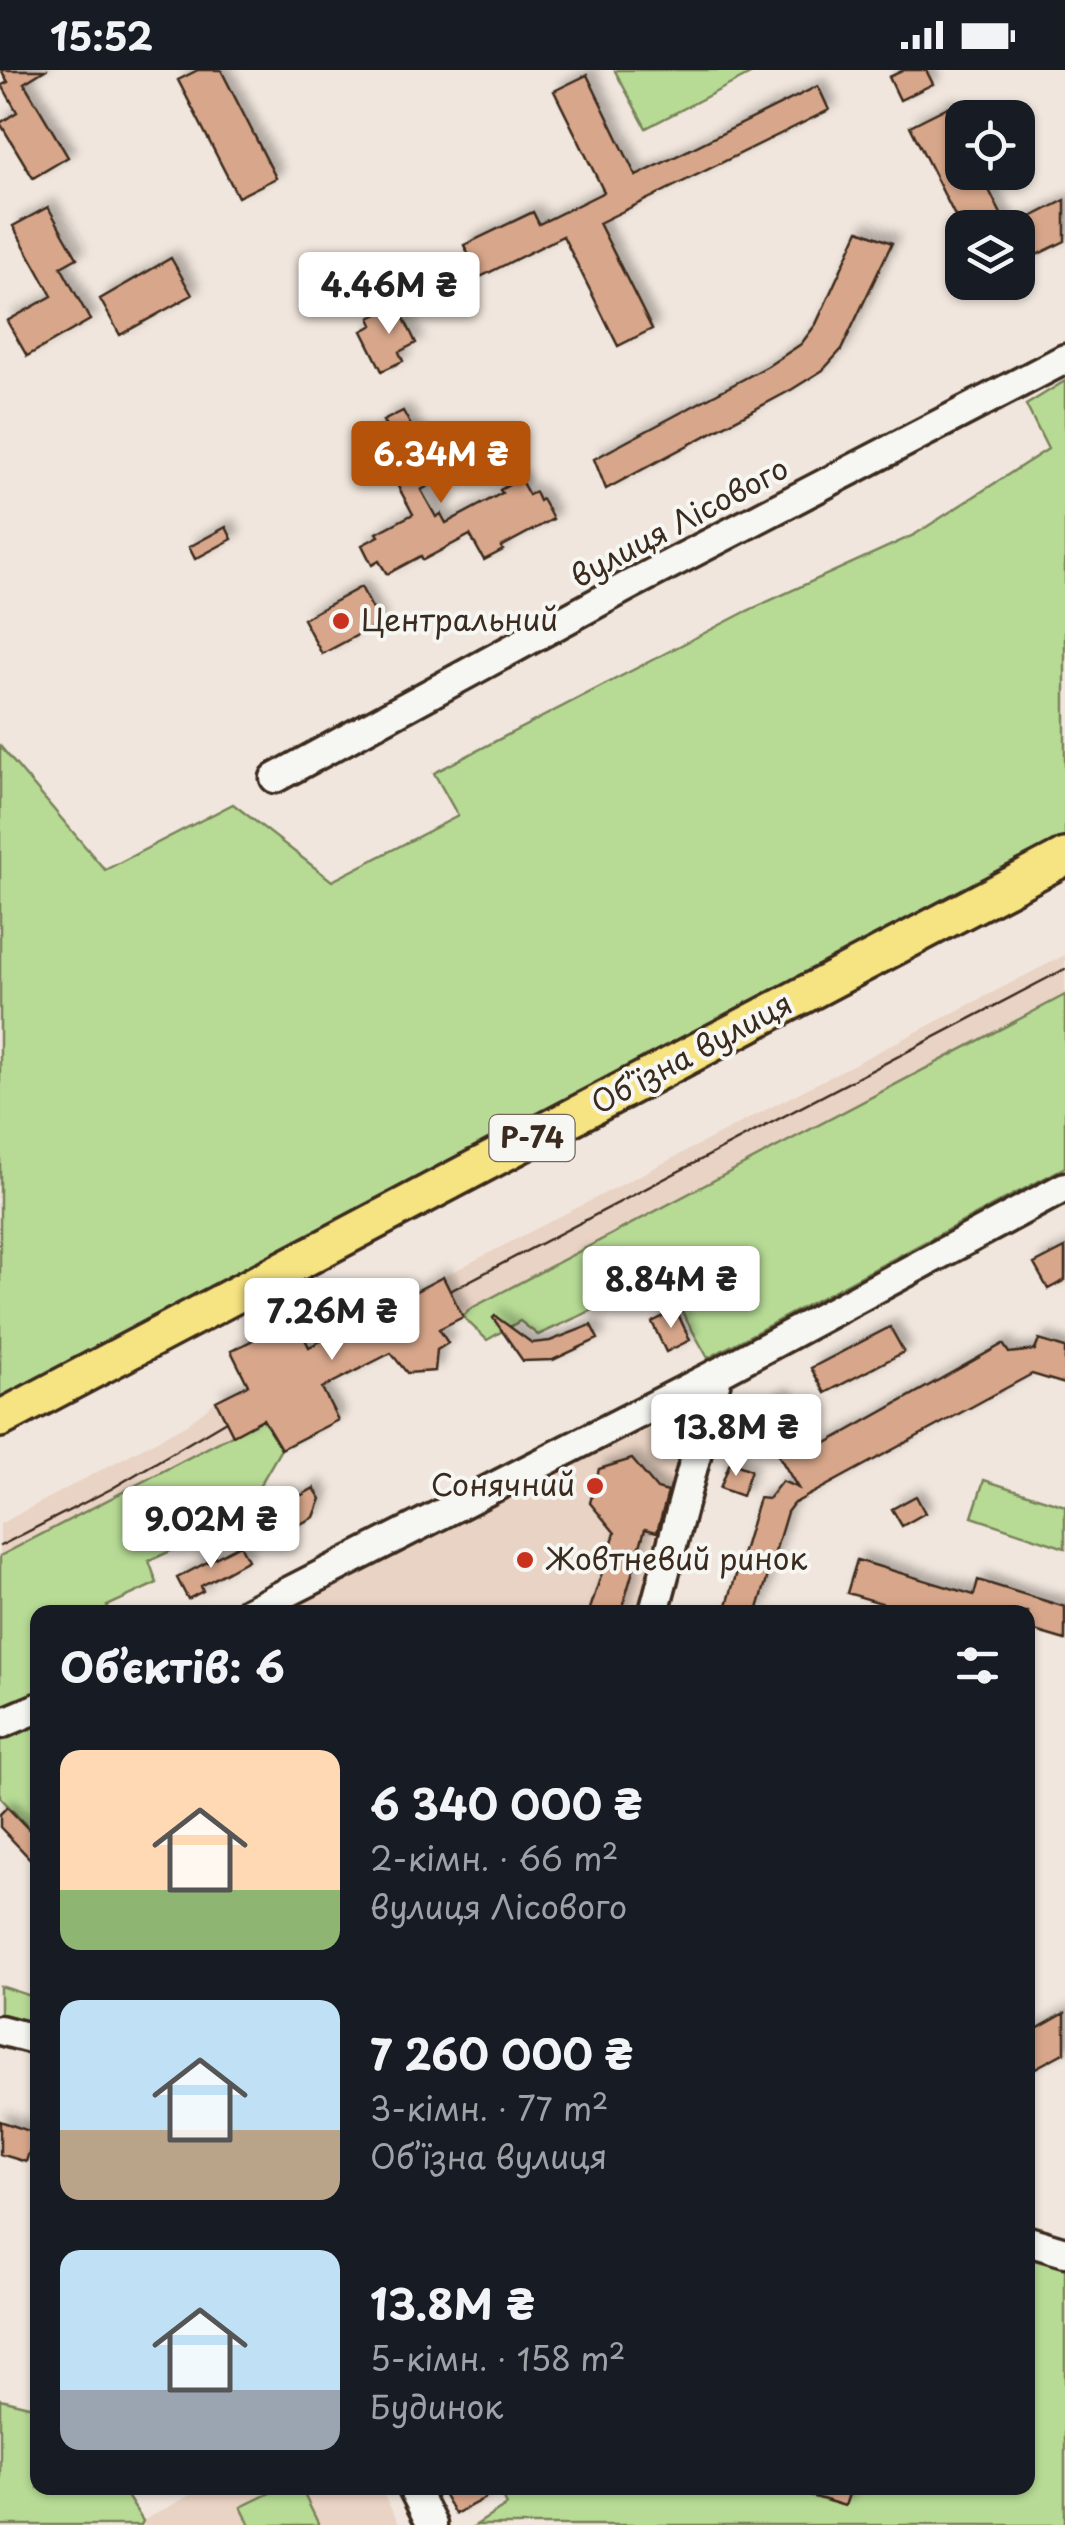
<!DOCTYPE html>
<html lang="uk">
<head>
<meta charset="utf-8">
<style>
  :root { --surface:#171b24; --page:#242831; --text:#f1f3f6; --muted:#9ea1a6; --accent:#b45309 }
  body { margin:0; font-family:"Playpen Sans",sans-serif; background:var(--page); color:var(--text); height:100vh; display:flex; flex-direction:column; font-size:38px; white-space:nowrap }
  * { box-sizing:border-box; margin:0 }
  p { font-size:32px; color:var(--muted) }
  .icon { flex:none; width:55px; height:55px; fill:none; stroke:currentColor; stroke-width:2; stroke-linecap:round; stroke-linejoin:round }
  .map { position:relative; flex:1; overflow:hidden }
  .details { position:absolute; left:30px; top:1535px; width:1005px; height:890px; display:flex; flex-direction:column; background:var(--surface); border-radius:20px; box-shadow:0 2px 8px #0004 }
  .details>* { flex:none }
  .tools { position:absolute; left:945px; top:30px; display:grid; gap:20px }
  .tools a { display:grid; place-items:center; width:90px; height:90px; border-radius:20px; background:var(--surface); box-shadow:0 2px 8px #0004; font-size:50px }
  .price { position:absolute; translate:-50% -85px; padding:0 22px; border-radius:10px; background:#fff; color:#222; font-size:32px; line-height:65px; filter:drop-shadow(0 2px 5px #0008) }
  .price::after { content:''; position:absolute; left:50%; top:60px; width:30px; height:22px; margin-left:-15px; background:inherit; clip-path:polygon(0 0,100% 0,50% 100%) }
  .price.active { background:var(--accent); color:#fff }
  ul { padding:0; list-style:none }
  li { display:flex; align-items:center; gap:30px; height:250px; padding:0 30px }
  li span { display:grid; place-items:center; flex:none; width:280px; height:200px; border-radius:20px; color:#555 }
  li>.icon { margin-inline-start:auto }
  span .icon { width:120px; height:120px; fill:#fffc; stroke-width:1 }
  li b { font-size:42px }
  h2 { display:flex; justify-content:space-between; align-items:center; height:120px; padding:0 30px; font-size:42px }
  .status { display:flex; justify-content:space-between; align-items:center; height:70px; padding:0 50px; background:var(--surface); direction:ltr }
  .status svg { height:28px; fill:currentColor }
  .map>svg:first-child { display:block }
  .built { fill:#e9d3c4 }
  .green { fill:#b7db95; stroke:#79825a; stroke-width:2.5 }
  .building { fill:#d8a78b; stroke:#3b2a1e; stroke-width:2.5; filter:url(#shadow) }
  .lines { fill:none; stroke-linecap:round; stroke-linejoin:round }
  .minor-casing { stroke:#3b2a1e; stroke-width:35 }
  .major-casing { stroke:#3b2a1e; stroke-width:42 }
  .minor { stroke:#f6f6f2; stroke-width:28 }
  .major { stroke:#f6e381; stroke-width:35 }
  .tram { stroke:#3b2a1e; stroke-width:2.5 }
  .poi-dot { fill:#c8321e; stroke:#f6f6f2; stroke-width:4 }
  .labels { text-anchor:middle; stroke-width:8; stroke-linejoin:round; paint-order:stroke }
  .shield { fill:#f6f6f2; stroke:#73675e; stroke-width:2.5 }
  .shield-label { font-size:28px; font-weight:bold; fill:#3b2a1e }
  .street-label { font-size:30px; fill:#3b2a1e; stroke:#f6f6f2 }
  .poi-label { font-size:30px; fill:#3b2a1e; stroke:#f6f6f2; text-anchor:start }
</style>
</head>
<body>
<div class="status"><b>15:52</b><svg viewBox="0 0 49 12"><path d="M0 12V9h3v3zM5 12V6h3v6zM10 12V3h3v9zM15 12V0h3v12zM26 1h20v11H26zM47 4h2v5h-2z"/></svg></div>
<div class="map">
<svg width="1065" height="2455" viewBox="0 0 1065 2455">
  <defs>
    <filter id="shadow"><feDropShadow dx="7" dy="-7" stdDeviation="5" flood-color="#0004"/></filter>
  </defs>
  <rect width="100%" height="100%" fill="#f0e6dd"/>
  <filter id="ink" filterUnits="userSpaceOnUse"><feTurbulence type="fractalNoise" baseFrequency=".01" numOctaves="2"/><feDisplacementMap in="SourceGraphic" scale="20" xChannelSelector="R" yChannelSelector="G"/><feConvolveMatrix kernelMatrix="1 2 1 2 8 2 1 2 1" color-interpolation-filters="sRGB"/></filter>
  <g filter="url(#ink)">
    <path class="built" d="M 1065,885 L 1065,925 L 470,1239 L 463,1247 L 443,1207 Z
      M 216,1331 L 233,1365 L 0,1486 L 0,1454 L 187,1354 Z
      M 675,1344 L 698,1359 L 650,1542 L 280,1542 Z
      M 203,2418 L 380,2418 L 400,2455 L 141,2455 L 143,2451 Z"/>
    <path class="green" d="M 618,0 L 758,0 L 646,58 L 615,1 Z
      M 1065,311 L 1065,787 L 0,1349 L 0,676 L 105,800 L 233,734 L 332,811 L 458,746 L 434,703 L 747,541 L 914,465 L 1048,379 L 1026,335 Z
      M 1065,925 L 1065,1097 L 708,1288 L 663,1208 L 538,1265 L 520,1251 L 487,1270 L 463,1247 L 470,1239 Z
      M 263,1349 L 281,1379 L 241,1448 L 149,1491 L 157,1513 L 107,1536 L 110,1542 L 38,1542 L 37,1624 L 0,1640 L 0,1486 Z
      M 984,1410 L 1065,1436 L 1065,1478 L 972,1447 Z
      M 37,1653 L 37,1767 L 0,1727 L 0,1669 Z
      M 0,1916 L 37,1928 L 37,1956 L 0,1950 Z
      M 1028,2182 L 1065,2193 L 1065,2455 L 476,2455 L 507,2435 L 499,2418 L 784,2418 L 845,2436 L 851,2418 L 1028,2418 Z
      M 0,2329 L 37,2338 L 38,2418 L 122,2418 L 143,2451 L 141,2455 L 0,2455 Z
      M 280,2418 L 301,2418 L 319,2455 L 250,2455 L 241,2437 Z"/>
    <path class="building" d="M 1,0 L 45,0 L 24,13 L 68,87 L 33,108 L 0,53 L 17,42 L 2,15 L 8,12 Z
      M 198,0 L 221,0 L 276,108 L 238,127 L 178,10 Z
      M 904,0 L 926,0 L 933,14 L 900,30 L 889,7 Z
      M 587,5 L 636,106 L 818,16 L 829,40 L 599,153 L 652,259 L 618,276 L 563,166 L 480,207 L 464,175 L 533,142 L 539,154 L 604,122 L 554,21 Z
      M 948,37 L 962,67 L 962,102 L 980,102 L 1008,158 L 961,158 L 910,56 Z
      M 1065,130 L 1065,171 L 1018,194 L 1018,154 Z
      M 48,137 L 77,188 L 61,197 L 90,250 L 27,286 L 7,251 L 52,226 L 13,156 Z
      M 859,160 L 892,173 L 841,280 L 823,300 L 791,320 L 606,419 L 594,389 L 768,296 L 801,274 L 816,254 Z
      M 171,188 L 192,225 L 120,265 L 100,229 Z
      M 397,234 L 416,273 L 399,282 L 403,291 L 382,301 L 362,261 L 373,255 L 370,248 Z
      M 403,341 L 431,392 L 426,394 L 436,412 L 421,420 L 436,447 L 441,444 L 446,453 L 502,423 L 500,420 L 520,409 L 529,425 L 535,422 L 539,431 L 542,429 L 553,449 L 501,477 L 503,480 L 484,490 L 470,465 L 423,490 L 421,486 L 387,504 L 379,491 L 372,495 L 362,475 L 379,466 L 377,463 L 413,444 L 383,389 L 373,395 L 361,373 L 380,363 L 377,358 L 385,354 L 383,351 Z
      M 226,457 L 232,469 L 195,489 L 189,477 Z
      M 361,517 L 380,553 L 322,584 L 303,549 Z
      M 1065,1178 L 1065,1210 L 1048,1219 L 1034,1194 Z
      M 443,1207 L 463,1247 L 439,1259 L 448,1273 L 437,1280 L 435,1301 L 407,1303 L 391,1283 L 322,1318 L 338,1350 L 281,1379 L 263,1349 L 233,1365 L 216,1331 L 248,1315 L 231,1281 L 295,1249 L 309,1277 Z
      M 676,1240 L 690,1270 L 666,1282 L 652,1252 Z
      M 495,1246 L 532,1273 L 550,1271 L 591,1255 L 598,1269 L 553,1290 L 523,1291 L 493,1248 Z
      M 890,1257 L 904,1282 L 825,1323 L 811,1298 Z
      M 1039,1270 L 1065,1278 L 1065,1314 L 1032,1304 L 793,1434 L 787,1442 L 757,1542 L 725,1542 L 759,1428 L 768,1429 L 782,1411 L 798,1418 L 753,1343 L 781,1326 L 814,1380 L 1003,1274 L 1009,1283 L 1035,1280 Z
      M 632,1389 L 657,1419 L 668,1422 L 657,1462 L 645,1459 L 621,1542 L 589,1542 L 615,1463 L 590,1433 L 599,1399 Z
      M 730,1392 L 751,1400 L 742,1426 L 720,1418 Z
      M 314,1418 L 321,1429 L 314,1447 L 268,1470 L 260,1458 L 274,1432 L 284,1426 L 293,1430 Z
      M 916,1426 L 925,1443 L 902,1456 L 892,1439 Z
      M 240,1475 L 248,1490 L 201,1516 L 203,1521 L 188,1529 L 177,1508 Z
      M 857,1490 L 974,1525 L 978,1510 L 1065,1537 L 1065,1570 L 1028,1559 L 1028,1542 L 912,1542 L 847,1523 Z
      M 7,1737 L 38,1769 L 38,1797 L 0,1757 L 0,1744 Z
      M 1065,1943 L 1065,1982 L 1028,2002 L 1028,1964 Z
      M 0,2051 L 35,2063 L 26,2092 L 0,2084 Z
      M 440,2418 L 479,2418 L 485,2428 L 455,2444 Z
      M 796,2418 L 851,2418 L 845,2436 L 796,2421 Z"/>
    <g class="lines">
      <g class="minor-casing">
        <path id="minor" d="M 275,708 L 628,516 L 1065,289
          M 249,1542 L 718,1303 L 1065,1117
          M 654,1542 L 718,1303
          M 0,1654 L 38,1638
          M 0,1960 L 38,1970
          M 1028,2171 L 1065,2182
          M 413,2418 L 432,2455"/>
      </g>
      <g class="major-casing">
        <path id="major" d="M 0,1349 L 1065,787"/>
      </g>
      <use href="#minor" class="minor"/>
      <use href="#major" class="major"/>
      <path class="tram" d="M 450,1221 L 1065,899
        M 0,1476 L 111,1419 L 226,1351"/>
    </g>
  </g>
  <g class="poi-dot">
    <circle cx="341" cy="551" r="10"/>
    <circle cx="595" cy="1416" r="10"/>
    <circle cx="525" cy="1490" r="10"/>
  </g>
  <g class="labels">
    <rect class="shield" x="489.5" y="1045" width="85" height="46" rx="8"/>
    <g class="shield-label">
      <text x="532" y="1078">Р-74</text>
    </g>
    <g class="street-label">
      <text transform="translate(680 453) rotate(-28)" y="10">вулиця Лісового</text>
      <text transform="translate(692 984) rotate(-28)" y="10">Обʼїзна вулиця</text>
    </g>
    <g class="poi-label">
      <text x="361" y="561">Центральний</text>
      <text x="575" y="1426" text-anchor="end">Сонячний</text>
      <text x="545" y="1500">Жовтневий ринок</text>
    </g>
  </g>
</svg>
<div class="tools">
<a><svg class="icon" aria-label="locate" viewBox="0 0 24 24"><circle cx="12" cy="12" r="6"/><path d="M12 2v4M12 18v4M2 12h4M18 12h4"/></svg></a>
<a><svg class="icon" aria-label="layers" viewBox="0 0 24 24"><path d="M12 4l9 5-9 5-9-5zM3 14l9 5 9-5"/></svg></a>
</div>
<b class="price" style="left:389px;top:267px">4.46M ₴</b>
<b class="price active" style="left:441px;top:436px">6.34M ₴</b>
<b class="price" style="left:671px;top:1261px">8.84M ₴</b>
<b class="price" style="left:332px;top:1293px">7.26M ₴</b>
<b class="price" style="left:736px;top:1409px">13.8M ₴</b>
<b class="price" style="left:211px;top:1501px">9.02M ₴</b>
<section class="details">
<h2>Об’єктів: 6<svg class="icon" aria-label="filters" viewBox="0 0 24 24"><path d="M4 7h16M4 17h16"/><circle cx="9" cy="7" r="2"/><circle cx="15" cy="17" r="2"/></svg></h2>
<ul>
<li><span style="background:linear-gradient(#ffd9b3 70%,#8fb573 0)"><svg class="icon" aria-label="home" viewBox="0 0 24 24"><path d="M3 11l9-7 9 7M6 9v11h12V9"/></svg></span><div><b>6 340 000 ₴</b><p>2-кімн. · 66 m²</p><p>вулиця Лісового</p></div></li>
<li><span style="background:linear-gradient(#bfe0f5 65%,#b9a48a 0)"><svg class="icon" aria-label="home" viewBox="0 0 24 24"><path d="M3 11l9-7 9 7M6 9v11h12V9"/></svg></span><div><b>7 260 000 ₴</b><p>3-кімн. · 77 m²</p><p>Обʼїзна вулиця</p></div></li>
<li><span style="background:linear-gradient(#bfe0f5 70%,#9aa5b1 0)"><svg class="icon" aria-label="home" viewBox="0 0 24 24"><path d="M3 11l9-7 9 7M6 9v11h12V9"/></svg></span><div><b>13.8M ₴</b><p>5-кімн. · 158 m²</p><p>Будинок</p></div></li>
</ul>
</section>
</div>
</body>
</html>
